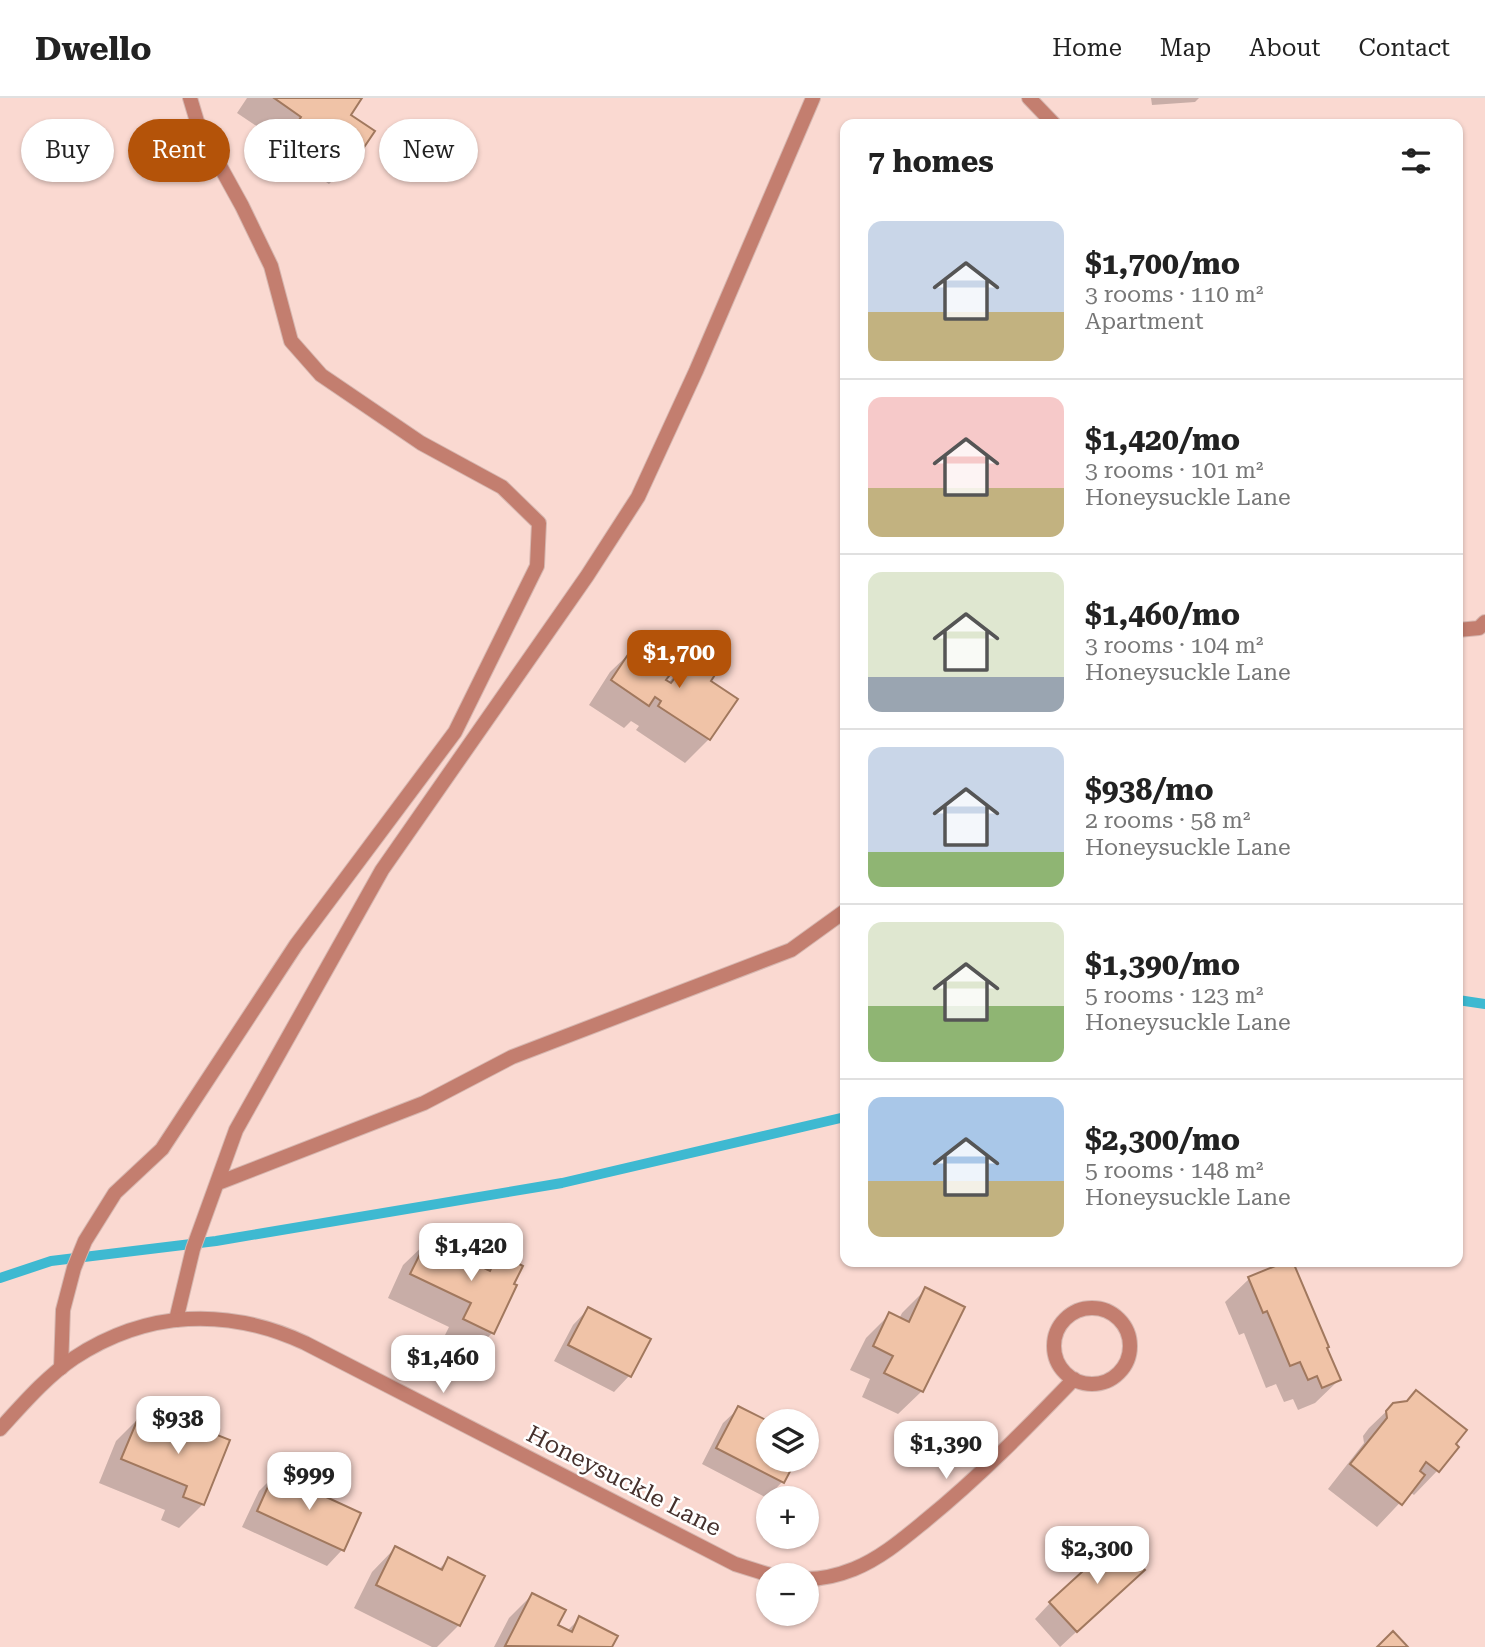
<!DOCTYPE html>
<html lang="en">
<head>
<meta charset="utf-8">
<style>
  :root { --surface:#fff; --page:#f6f6f6; --text:#222; --muted:#767676; --line:#e0e0e0; --accent:#b45309 }
  body { margin:0; font-family:"Roboto Serif",serif; background:var(--page); color:var(--text); height:100vh; display:flex; flex-direction:column; font-size:26px; white-space:nowrap }
  * { box-sizing:border-box; margin:0 }
  p { font-size:23px; color:var(--muted) }
  .icon { flex:none; width:38px; height:38px; fill:none; stroke:currentColor; stroke-width:2; stroke-linecap:round; stroke-linejoin:round }
  .map { position:relative; flex:1; overflow:hidden }
  .details { position:absolute; left:840px; top:21px; width:623px; height:1148px; display:flex; flex-direction:column; background:var(--surface); border-radius:14px; box-shadow:0 2px 5px #0004 }
  .details>* { flex:none }
  .guide { position:absolute; left:21px; top:21px; width:665px; height:63px; display:flex; gap:14px }
  .buttons { position:absolute; left:756px; top:1311px; display:grid; gap:14px }
  .buttons a { display:grid; place-items:center; width:63px; height:63px; border-radius:50%; background:var(--surface); box-shadow:0 2px 5px #0004; font-size:35px }
  .price { position:absolute; translate:-50% -60px; padding:0 16px; border-radius:14px; background:#fff; color:#222; font-size:23px; line-height:46px; filter:drop-shadow(0 2px 4px #0008) }
  .price::after { content:''; position:absolute; left:50%; top:42px; width:21px; height:16px; margin-left:-10px; background:inherit; clip-path:polygon(0 0,100% 0,50% 100%) }
  .price.on { background:var(--accent); color:#fff }
  ul { padding:0; list-style:none }
  li { display:flex; align-items:center; gap:21px; height:175px; padding:0 28px }
  li+li { border-top:2px solid var(--line) }
  li span { display:grid; place-items:center; flex:none; width:196px; height:140px; border-radius:14px; color:#555 }
  li>.icon { margin-inline-start:auto }
  span .icon { width:84px; height:84px; fill:#fffc; stroke-width:1 }
  li b { font-size:30px }
  h2 { display:flex; justify-content:space-between; align-items:center; height:84px; padding:0 28px; font-size:30px }
  .chip { padding:0 24px; border-radius:32px; background:var(--surface); box-shadow:0 2px 5px #0004; font-size:24px; line-height:63px }
  .chip.on { background:var(--accent); color:#fff }
  header { display:flex; align-items:center; gap:42px; box-sizing:border-box; height:98px; padding:0 35px; background:var(--surface); border-bottom:2px solid var(--line) }
  header strong { font-size:33px }
  nav { display:flex; gap:38px; margin-inline-start:auto; font-size:24px }
  .map>svg:first-child { display:block }
  .shadow { fill:#0003 }
  .lines { fill:none; stroke-linecap:round; stroke-linejoin:round }
  .stream { stroke:#3eb9d1; stroke-width:10 }
  .building { fill:#f0c3a7; stroke:#a1785e; stroke-width:2 }
  .lane-casing { stroke:#d6b7b0; stroke-width:16 }
  .street-casing { stroke:#d6b7b0; stroke-width:16 }
  .lane { stroke:#c37e6f; stroke-width:14 }
  .street { stroke:#c37e6f; stroke-width:14 }
  .labels { text-anchor:middle; stroke-width:5; stroke-linejoin:round; paint-order:stroke }
  .street-label { font-size:24px; fill:#46312d; stroke:#fff }
</style>
</head>
<body>
<header>
<strong>Dwello</strong>
<nav><a>Home</a><a>Map</a><a>About</a><a>Contact</a></nav>
</header>
<div class="map">
<svg width="1485" height="1549" viewBox="0 0 1485 1549">
  <rect width="100%" height="100%" fill="#fad9d1"/>
  <path class="shadow" d="M 247,0 L 359,0 L 349,18 L 352,63 L 329,86 L 308,72 L 297,83 L 266,62 L 279,43 L 237,15 Z
    M 1151,0 L 1199,0 L 1195,4 L 1152,7 Z
    M 634,551 L 668,585 L 696,555 L 709,584 L 709,641 L 685,665 L 636,632 L 639,628 L 631,623 L 624,630 L 589,607 L 610,574 Z
    M 427,1144 L 484,1172 L 498,1158 L 511,1186 L 515,1188 L 492,1235 L 469,1259 L 441,1245 L 449,1229 L 388,1200 L 403,1167 Z
    M 1291,1164 L 1327,1248 L 1325,1250 L 1339,1282 L 1315,1305 L 1298,1312 L 1293,1301 L 1284,1304 L 1276,1286 L 1266,1290 L 1244,1235 L 1239,1237 L 1225,1204 L 1249,1181 Z
    M 926,1191 L 922,1293 L 898,1316 L 862,1299 L 870,1281 L 850,1272 L 866,1240 L 889,1217 L 899,1221 L 902,1215 Z
    M 588,1211 L 629,1278 L 614,1294 L 554,1263 L 573,1227 Z
    M 1416,1294 L 1456,1349 L 1437,1373 L 1414,1397 L 1410,1394 L 1377,1429 L 1328,1391 L 1364,1345 L 1363,1338 L 1369,1330 L 1394,1306 L 1405,1305 Z
    M 739,1310 L 768,1325 L 768,1362 L 794,1362 L 782,1384 L 767,1400 L 702,1366 L 723,1325 Z
    M 139,1320 L 185,1337 L 193,1329 L 203,1406 L 179,1430 L 161,1422 L 165,1412 L 99,1385 L 116,1343 Z
    M 275,1377 L 359,1416 L 342,1452 L 327,1468 L 242,1429 L 259,1393 Z
    M 395,1450 L 438,1472 L 448,1462 L 459,1527 L 437,1549 L 432,1549 L 354,1510 L 372,1474 Z
    M 1127,1487 L 1060,1549 L 1035,1521 L 1050,1505 Z
    M 532,1497 L 556,1528 L 567,1533 L 579,1521 L 615,1539 L 610,1549 L 494,1549 L 509,1520 Z"/>
  <g class="lines">
    <path class="stream" d="M 1458,902 L 1485,906
      M 0,1180 L 51,1163 L 216,1143 L 562,1085 L 845,1019"/>
  </g>
  <path class="building" d="M 274,0 L 362,0 L 351,17 L 375,33 L 354,64 L 331,48 L 322,61 L 288,38 L 301,19 Z
    M 633,549 L 672,574 L 666,582 L 671,585 L 696,553 L 720,569 L 711,583 L 738,601 L 710,642 L 658,608 L 661,603 L 655,599 L 649,608 L 611,582 Z
    M 427,1142 L 490,1173 L 498,1155 L 523,1168 L 514,1186 L 517,1187 L 494,1236 L 463,1221 L 471,1205 L 410,1176 Z
    M 1285,1164 L 1293,1164 L 1329,1249 L 1327,1250 L 1341,1282 L 1322,1290 L 1317,1278 L 1308,1282 L 1300,1264 L 1290,1268 L 1267,1213 L 1263,1215 L 1248,1179 Z
    M 925,1189 L 965,1209 L 923,1294 L 884,1275 L 893,1258 L 873,1248 L 889,1214 L 909,1224 Z
    M 588,1209 L 651,1241 L 631,1279 L 568,1247 Z
    M 1416,1292 L 1467,1332 L 1456,1346 L 1459,1349 L 1439,1374 L 1426,1364 L 1420,1373 L 1425,1377 L 1402,1407 L 1350,1366 L 1387,1320 L 1386,1313 L 1393,1305 L 1407,1303 Z
    M 738,1308 L 768,1323 L 768,1362 L 796,1362 L 784,1385 L 716,1350 Z
    M 139,1318 L 189,1337 L 192,1327 L 230,1342 L 204,1407 L 183,1399 L 187,1388 L 121,1361 Z
    M 274,1375 L 361,1415 L 344,1453 L 257,1413 Z
    M 1117,1442 L 1145,1472 L 1077,1534 L 1049,1504 Z
    M 395,1448 L 442,1472 L 448,1459 L 485,1478 L 460,1528 L 376,1487 Z
    M 532,1495 L 566,1512 L 558,1527 L 572,1534 L 579,1518 L 618,1538 L 612,1549 L 505,1548 Z
    M 1393,1533 L 1408,1549 L 1377,1549 Z"/>
  <g class="lines">
    <g class="lane-casing">
      <path id="lane" d="M 1029,0 L 1054,26
        M 1458,532 L 1479,530 L 1485,524
        M 218,1085 L 424,1005 L 512,959 L 791,852 L 845,813
        M 176,1222 L 193,1151 L 236,1032 L 382,772 L 587,478 L 638,399 L 696,273 L 813,0
        M 61,1270 L 63,1212 L 74,1170 L 85,1143 L 115,1095 L 162,1051 L 296,847 L 455,634 L 537,468 L 539,425 L 502,389 L 421,345 L 321,277 L 291,243 L 271,168 L 242,108 L 199,30 L 190,0"/>
    </g>
    <g class="street-casing">
      <path id="street" d="M1054 1248a38 38 0 1 1 76 0a38 38 0 1 1-76 0Z
        M 0,1331 C 23,1306 46,1279 74,1260 C 147,1212 227,1209 305,1245 L 735,1466 L 770,1477
        M 807,1481 C 823,1481 839,1477 854,1471 C 881,1460 903,1441 925,1423 C 979,1379 1026,1331 1074,1281"/>
    </g>
    <use href="#lane" class="lane"/>
    <use href="#street" class="street"/>
  </g>
  <g class="labels">
    <g class="street-label">
      <text transform="translate(624 1383) rotate(27)" y="8">Honeysuckle Lane</text>
    </g>
  </g>
</svg>
<div class="buttons">
<a><svg class="icon" aria-label="layers" viewBox="0 0 24 24"><path d="M12 4l9 5-9 5-9-5zM3 14l9 5 9-5"/></svg></a>
<a>+</a>
<a>−</a>
</div>
<b class="price on" style="left:679px;top:592px">$1,700</b>
<b class="price" style="left:471px;top:1185px">$1,420</b>
<b class="price" style="left:443px;top:1297px">$1,460</b>
<b class="price" style="left:178px;top:1358px">$938</b>
<b class="price" style="left:946px;top:1383px">$1,390</b>
<b class="price" style="left:309px;top:1414px">$999</b>
<b class="price" style="left:1097px;top:1488px">$2,300</b>
<div class="guide">
<a class="chip">Buy</a>
<a class="chip on">Rent</a>
<a class="chip">Filters</a>
<a class="chip">New</a>
</div>
<section class="details">
<h2>7 homes<svg class="icon" aria-label="filters" viewBox="0 0 24 24"><path d="M4 7h16M4 17h16"/><circle cx="9" cy="7" r="2"/><circle cx="15" cy="17" r="2"/></svg></h2>
<ul>
<li><span style="background:linear-gradient(#c9d6e8 65%,#c2b280 0)"><svg class="icon" aria-label="home" viewBox="0 0 24 24"><path d="M3 11l9-7 9 7M6 9v11h12V9"/></svg></span><div><b>$1,700/mo</b><p>3 rooms · 110 m²</p><p>Apartment</p></div></li>
<li><span style="background:linear-gradient(#f6c9c9 65%,#c2b280 0)"><svg class="icon" aria-label="home" viewBox="0 0 24 24"><path d="M3 11l9-7 9 7M6 9v11h12V9"/></svg></span><div><b>$1,420/mo</b><p>3 rooms · 101 m²</p><p>Honeysuckle Lane</p></div></li>
<li><span style="background:linear-gradient(#dfe7d0 75%,#9aa5b1 0)"><svg class="icon" aria-label="home" viewBox="0 0 24 24"><path d="M3 11l9-7 9 7M6 9v11h12V9"/></svg></span><div><b>$1,460/mo</b><p>3 rooms · 104 m²</p><p>Honeysuckle Lane</p></div></li>
<li><span style="background:linear-gradient(#c9d6e8 75%,#8fb573 0)"><svg class="icon" aria-label="home" viewBox="0 0 24 24"><path d="M3 11l9-7 9 7M6 9v11h12V9"/></svg></span><div><b>$938/mo</b><p>2 rooms · 58 m²</p><p>Honeysuckle Lane</p></div></li>
<li><span style="background:linear-gradient(#dfe7d0 60%,#8fb573 0)"><svg class="icon" aria-label="home" viewBox="0 0 24 24"><path d="M3 11l9-7 9 7M6 9v11h12V9"/></svg></span><div><b>$1,390/mo</b><p>5 rooms · 123 m²</p><p>Honeysuckle Lane</p></div></li>
<li><span style="background:linear-gradient(#a9c7e8 60%,#c2b280 0)"><svg class="icon" aria-label="home" viewBox="0 0 24 24"><path d="M3 11l9-7 9 7M6 9v11h12V9"/></svg></span><div><b>$2,300/mo</b><p>5 rooms · 148 m²</p><p>Honeysuckle Lane</p></div></li>
</ul>
</section>
</div>
</body>
</html>
